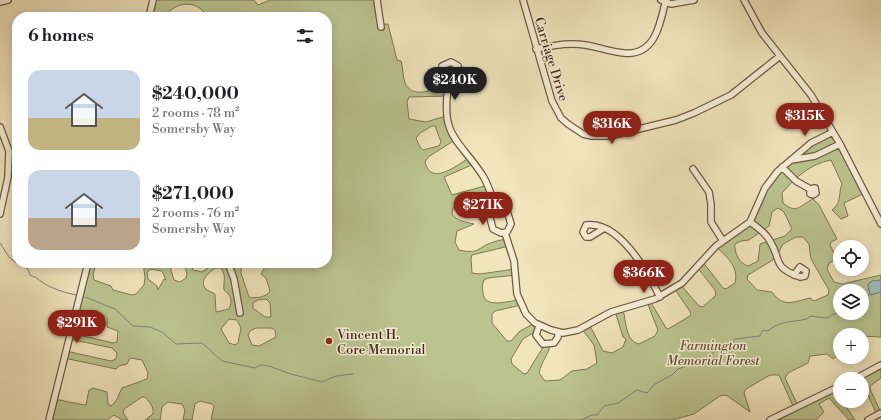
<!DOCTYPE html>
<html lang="en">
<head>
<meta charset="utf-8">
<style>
  :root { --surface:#fff; --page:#f2f2f2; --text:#202124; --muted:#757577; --accent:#8f2418 }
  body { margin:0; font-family:"Libre Bodoni",serif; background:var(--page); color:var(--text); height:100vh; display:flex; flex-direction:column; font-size:15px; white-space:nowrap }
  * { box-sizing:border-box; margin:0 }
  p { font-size:13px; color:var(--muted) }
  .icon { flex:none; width:22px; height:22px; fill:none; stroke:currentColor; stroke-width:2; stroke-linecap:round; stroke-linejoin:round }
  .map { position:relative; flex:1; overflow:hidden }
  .details { position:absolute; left:12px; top:12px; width:320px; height:256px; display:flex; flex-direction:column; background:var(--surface); border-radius:16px; box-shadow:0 2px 10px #0003 }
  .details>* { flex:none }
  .controls { position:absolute; left:833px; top:240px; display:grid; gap:8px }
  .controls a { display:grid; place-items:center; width:36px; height:36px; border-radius:50%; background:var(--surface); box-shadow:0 2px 10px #0003; font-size:20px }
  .price { position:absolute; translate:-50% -34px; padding:0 9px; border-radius:14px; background:var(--accent); color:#fff; font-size:13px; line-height:26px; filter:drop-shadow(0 1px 2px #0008) }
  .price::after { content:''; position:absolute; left:50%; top:24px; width:12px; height:9px; margin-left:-6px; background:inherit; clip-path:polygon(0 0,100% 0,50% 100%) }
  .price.active { background:#222; color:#fff }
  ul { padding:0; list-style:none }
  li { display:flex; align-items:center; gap:12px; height:100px; padding:0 16px }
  li span { display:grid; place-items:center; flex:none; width:112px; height:80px; border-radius:12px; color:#555 }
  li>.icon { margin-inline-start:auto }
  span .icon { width:48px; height:48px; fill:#fffc; stroke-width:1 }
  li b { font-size:17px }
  h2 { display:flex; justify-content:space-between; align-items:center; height:48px; padding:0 16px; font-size:17px }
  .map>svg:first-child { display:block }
  .green { fill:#bbc490; stroke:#807756; fill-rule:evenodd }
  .water { fill:#9fbcbc; stroke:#7b827c }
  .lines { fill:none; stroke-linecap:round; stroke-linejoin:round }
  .stream { stroke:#7b827c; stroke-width:1 }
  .minor-casing { stroke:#705944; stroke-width:8 }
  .minor { stroke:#f6eed4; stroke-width:5.5 }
  .poi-dot { fill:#8f2418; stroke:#f6eed4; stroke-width:1.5 }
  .labels { text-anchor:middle; stroke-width:3; stroke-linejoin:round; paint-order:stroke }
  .street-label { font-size:13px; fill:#452a1c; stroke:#f6eed4 }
  .poi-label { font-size:13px; fill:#452a1c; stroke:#f6eed4; text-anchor:start }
  .park-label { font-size:13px; font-style:italic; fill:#625039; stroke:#f6eed4 }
</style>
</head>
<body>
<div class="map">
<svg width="881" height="420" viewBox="0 0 881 420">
  <rect width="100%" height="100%" fill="#f1e5bd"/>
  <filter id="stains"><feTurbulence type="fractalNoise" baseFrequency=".005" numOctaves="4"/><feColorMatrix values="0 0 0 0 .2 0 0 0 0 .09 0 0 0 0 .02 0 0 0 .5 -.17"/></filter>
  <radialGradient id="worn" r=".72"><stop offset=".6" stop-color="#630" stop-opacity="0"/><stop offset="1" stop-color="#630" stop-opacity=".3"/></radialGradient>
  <path class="green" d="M 153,0 L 254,0 L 258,5 L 270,0 L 377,0 L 381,24 L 388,24 L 397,60 L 401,61 C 403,68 403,77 405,83 C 412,99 432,90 442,86 L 445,87 L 447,96 L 409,97 L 407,102 L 409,119 L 426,122 L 446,116 L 455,140 L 428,157 L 425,162 C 431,187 457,165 469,158 L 474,164 L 444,177 L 452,195 L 488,185 L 496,208 L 491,212 C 473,200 473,197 453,208 L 452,214 C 456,221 466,222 474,224 L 457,231 L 455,242 L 459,250 C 481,255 478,246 494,242 C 498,240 503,240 507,239 L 509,246 L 472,255 L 471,258 L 472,273 L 480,274 L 515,269 L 516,275 L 488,278 L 484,280 C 482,285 482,288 483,293 C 484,309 508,301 519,300 L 521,305 L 495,311 L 492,314 L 492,323 L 507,341 L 511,341 L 520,331 L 535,323 L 539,326 L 536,331 L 523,339 L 511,359 L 512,364 L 524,374 L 527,373 L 545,344 L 550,345 C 548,356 542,360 539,373 L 545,381 L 560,380 L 572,371 L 587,369 L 597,363 L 594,345 L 582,329 L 589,324 L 603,351 L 612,353 L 623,347 L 626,339 L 623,337 L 615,311 L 623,309 C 626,320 625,341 639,344 L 655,336 L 658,330 L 647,302 L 650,301 L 666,328 L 668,329 L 690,316 L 691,313 L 674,288 L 680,284 L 699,306 L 703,307 L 716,295 L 715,290 L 697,267 L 702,261 L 723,288 L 726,289 L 735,283 C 739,266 727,258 716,246 L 745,226 L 765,188 L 795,156 L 833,132 L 865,193 L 844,203 L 848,216 L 841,219 L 832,210 C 842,203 838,194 842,184 L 831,160 C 810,164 796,177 782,193 L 783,203 C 797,215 800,205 813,199 L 819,205 L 837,239 L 831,242 L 830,245 L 837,259 L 829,263 L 827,269 L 834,282 L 842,284 L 881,275 L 881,280 L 870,282 L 868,284 L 870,295 L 881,292 L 881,337 L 840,335 L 840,353 L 833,359 L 827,354 L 810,356 L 808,363 L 788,373 L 785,378 L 798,406 L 840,386 L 840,401 L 844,401 L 847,408 L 855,420 L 849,420 L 829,398 L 819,404 L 824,412 L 816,420 L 770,420 L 794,408 L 779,375 L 770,375 L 746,389 L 744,393 L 750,412 L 726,395 L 720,396 L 694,414 L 672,420 L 211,420 L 214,406 L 212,404 L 200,401 L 195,404 L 192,420 L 183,420 L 185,410 L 182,404 L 168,402 L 162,407 L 160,420 L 145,420 L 153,414 C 154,406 150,403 145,397 L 142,397 L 124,409 L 123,413 L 128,420 L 122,420 L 114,415 L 107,420 L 49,420 L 54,399 L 85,405 L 86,405 L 89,390 L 93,388 L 107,392 L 108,404 L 111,406 L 116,401 L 122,388 L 147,379 L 148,373 L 142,360 L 130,358 L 127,364 L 119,366 L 116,369 L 64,358 L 66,351 L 111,361 L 116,359 L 117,353 L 112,348 L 69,339 L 71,333 L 113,343 L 117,342 L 118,331 L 107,327 L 107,319 L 105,316 L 97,314 L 92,318 L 75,314 L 88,263 L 96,263 L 93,275 L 94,280 L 111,286 L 113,290 L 132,295 L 136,294 L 144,285 L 145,277 L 143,263 L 169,263 L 174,280 L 180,282 L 186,278 L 187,274 L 184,263 L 190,263 L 193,270 L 202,272 L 207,269 L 208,263 L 242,263 L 241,273 L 249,297 C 255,299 267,297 270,291 L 266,278 L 261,274 L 264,269 L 264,263 L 327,263 L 327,17 L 203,17 L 204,12 C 194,0 174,2 165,17 L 149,17 ZM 432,126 L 435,126 L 441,142 L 439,146 L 423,150 L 420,147 L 416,138 L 420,133 ZM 778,208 L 784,212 L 792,229 L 785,236 L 760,244 L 758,261 L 748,266 C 740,264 734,253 735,244 L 741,241 L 749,240 L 769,226 L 772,212 ZM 796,237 L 803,237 L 809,244 L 811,259 L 829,290 L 828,295 L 814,301 L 810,298 C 794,302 783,308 772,292 L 757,290 L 747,279 L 748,275 L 776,258 L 783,244 ZM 216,268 L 221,268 C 227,277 223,281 224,290 C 231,295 233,301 229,309 L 216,312 L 215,294 C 212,292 208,291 206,289 C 198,281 210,271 216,268 ZM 151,269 L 162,271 L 166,280 L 164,279 L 158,290 L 157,286 L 148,279 L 147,272 ZM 840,291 L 862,291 L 862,313 L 840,313 ZM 266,299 L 270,303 L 271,317 L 265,317 L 253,308 L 253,303 L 258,300 ZM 229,319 L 237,320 L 241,328 L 238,343 L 235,345 L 229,343 L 221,329 ZM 256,328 L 271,328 L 275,330 L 276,337 L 259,346 L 252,345 L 248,335 L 250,331 Z
    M 881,365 L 881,378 L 870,386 L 870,389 L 881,413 L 877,415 L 868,395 L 862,393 L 862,379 L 855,379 Z"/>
  <path class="water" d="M 881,280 L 881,292 L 870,295 L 868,284 L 872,281 Z"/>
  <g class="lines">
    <path class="stream" d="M 0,243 L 9,257 L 16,263
      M 17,263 L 28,269 L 30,275 C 33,277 36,277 38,279 C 49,288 62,292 76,295
      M 85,297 L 115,309 L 133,326 L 150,327 L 162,332 L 176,344 L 202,343 L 222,361 L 255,368 L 261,365 L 269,366 L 291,374 L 322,382 L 336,376 L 353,374
      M 862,302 L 870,294
      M 581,420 L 592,415 L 597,415 L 604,406 L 618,403 L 637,390 L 647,393 L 655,384 L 672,375 L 678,369 L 708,358 L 716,350 L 731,345 L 735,339 L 760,336 L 763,330 L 768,331 C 778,321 794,322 807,319 L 810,316 L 827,318 L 840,311"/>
    <g class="minor-casing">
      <path id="minor" d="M 377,0 L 381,27
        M 523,0 L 552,101 L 561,118 L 568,124 L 583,134 L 592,136 L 610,136 L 676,120 L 694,113 L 731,95 L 780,56
        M 661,0 L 671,4 L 694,0
        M 744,0 L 762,33 L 811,95 L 840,144 L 881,224
        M 0,2 L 8,0
        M 149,17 L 153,0
        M 536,49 C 553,46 568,42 585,45 C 598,47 611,52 624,53 C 654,56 660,26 665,3
        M 448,88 L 441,83 L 442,66 L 451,62 L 458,66 L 459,75 L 456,85 L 448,88 C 441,138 459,139 483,176 C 489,186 492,197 496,208
        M 0,127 L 9,151 L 8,177 L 0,214
        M 791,160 L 815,156 L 840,144
        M 782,167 L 796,181 L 810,189 L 810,194 L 813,195 L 816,193 L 815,188 L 810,189
        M 693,169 L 709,192 L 711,204 L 711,222 L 723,241
        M 499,207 L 507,211 L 511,224 L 507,232 L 501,233 L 493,229 L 490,218 L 491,212 Z
        M 750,222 C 757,227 766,233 770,241 C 782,261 772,267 800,277 L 805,276 L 806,271 L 800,267 L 794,275
        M 603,229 L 590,237 L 586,237 L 583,232 L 586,225 C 619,220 648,273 660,297
        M 505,233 L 514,261 L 517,294 L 526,314 L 535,323 L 551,330 L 563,333 L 578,330 L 611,312 L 655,299 L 682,283 L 716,246 L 750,222 L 765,188 L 778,171 L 811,143 L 833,132
        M 228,263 L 234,279 L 240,313
        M 539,326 L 536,335 L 543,344 L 554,343 L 558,337 L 558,332
        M 855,379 L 881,365
        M 49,420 L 88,263
        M 770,420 L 840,386
        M 868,420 L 881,413"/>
    </g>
    <use href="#minor" class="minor"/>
  </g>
  <circle class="poi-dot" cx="329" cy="341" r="4"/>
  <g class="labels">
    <g class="street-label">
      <text transform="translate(552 59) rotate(73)" y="5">Carriage Drive</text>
    </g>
    <g class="poi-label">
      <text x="337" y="339">Vincent H.<tspan x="337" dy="15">Core Memorial</tspan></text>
    </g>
    <g class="park-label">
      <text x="713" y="350">Farmington<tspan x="713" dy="15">Memorial Forest</tspan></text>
    </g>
  </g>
  <rect width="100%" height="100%" filter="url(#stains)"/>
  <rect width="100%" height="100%" fill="url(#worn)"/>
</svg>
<div class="controls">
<a><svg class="icon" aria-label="locate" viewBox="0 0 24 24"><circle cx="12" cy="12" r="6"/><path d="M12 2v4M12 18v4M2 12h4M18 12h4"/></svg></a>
<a><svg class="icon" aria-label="layers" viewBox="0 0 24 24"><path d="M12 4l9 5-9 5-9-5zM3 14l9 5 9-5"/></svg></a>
<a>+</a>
<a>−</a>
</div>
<b class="price active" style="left:455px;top:101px">$240K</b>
<b class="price" style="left:805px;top:137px">$315K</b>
<b class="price" style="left:612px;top:145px">$316K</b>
<b class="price" style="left:483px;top:226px">$271K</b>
<b class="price" style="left:644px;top:294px">$366K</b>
<b class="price" style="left:77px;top:344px">$291K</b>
<section class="details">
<h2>6 homes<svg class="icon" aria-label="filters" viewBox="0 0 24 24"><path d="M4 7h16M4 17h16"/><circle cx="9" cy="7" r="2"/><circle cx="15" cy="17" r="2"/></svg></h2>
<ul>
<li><span style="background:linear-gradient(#c9d6e8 60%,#c2b280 0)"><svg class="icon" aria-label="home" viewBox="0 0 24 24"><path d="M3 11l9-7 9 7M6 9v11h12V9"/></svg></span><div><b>$240,000</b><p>2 rooms · 78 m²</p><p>Somersby Way</p></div></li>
<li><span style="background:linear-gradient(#c9d6e8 60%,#b9a48a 0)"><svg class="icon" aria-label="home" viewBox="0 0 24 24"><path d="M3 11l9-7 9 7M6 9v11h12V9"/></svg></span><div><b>$271,000</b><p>2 rooms · 76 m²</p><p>Somersby Way</p></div></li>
</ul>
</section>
</div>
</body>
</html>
